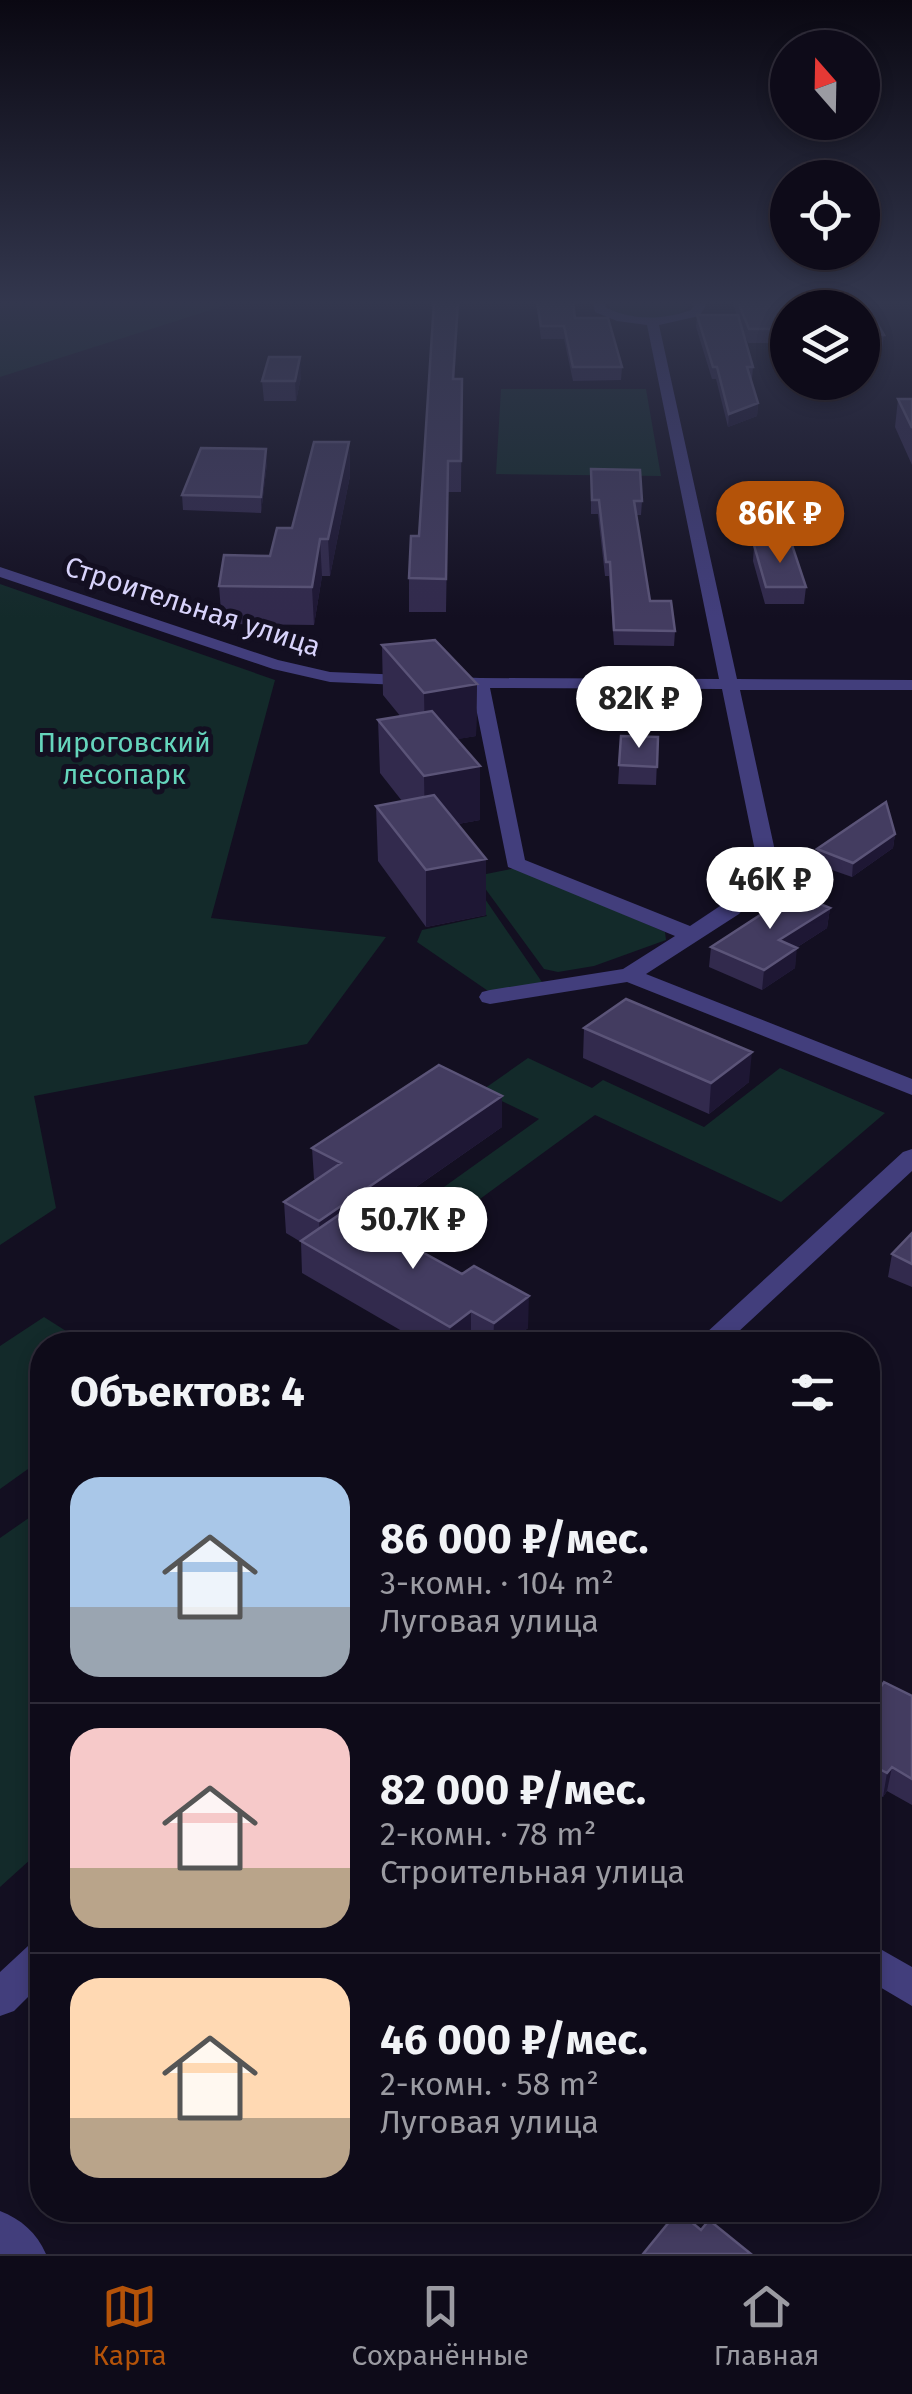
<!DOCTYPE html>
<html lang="ru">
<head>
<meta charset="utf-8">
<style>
  :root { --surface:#0e0b19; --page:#171422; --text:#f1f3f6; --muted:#9b9ba2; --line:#2e2b38; --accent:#b45309 }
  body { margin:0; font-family:"Fira Sans",sans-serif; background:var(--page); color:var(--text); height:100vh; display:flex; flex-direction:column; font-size:38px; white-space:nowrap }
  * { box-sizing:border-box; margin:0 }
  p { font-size:32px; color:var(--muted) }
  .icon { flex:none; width:55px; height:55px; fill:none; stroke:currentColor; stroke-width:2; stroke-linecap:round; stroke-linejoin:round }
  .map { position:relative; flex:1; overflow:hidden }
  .details { position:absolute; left:30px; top:1332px; width:850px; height:890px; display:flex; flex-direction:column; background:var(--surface); border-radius:40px; box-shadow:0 5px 15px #0003,0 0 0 2px var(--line) }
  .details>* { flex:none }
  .needle { width:65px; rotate:340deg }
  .buttons { position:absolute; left:770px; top:30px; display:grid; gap:20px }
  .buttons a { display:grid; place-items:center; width:110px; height:110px; border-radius:50%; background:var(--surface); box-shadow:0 5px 15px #0003,0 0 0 2px var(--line); font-size:50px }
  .price { position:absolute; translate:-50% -85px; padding:0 22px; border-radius:35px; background:#fff; color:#222; font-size:32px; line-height:65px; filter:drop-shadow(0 2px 5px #0008) }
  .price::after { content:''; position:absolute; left:50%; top:60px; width:30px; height:22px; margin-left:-15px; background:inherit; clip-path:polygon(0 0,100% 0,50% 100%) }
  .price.current { background:var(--accent); color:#fff }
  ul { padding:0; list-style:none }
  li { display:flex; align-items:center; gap:30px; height:250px; padding:0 40px }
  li+li { border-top:2px solid var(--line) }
  li span { display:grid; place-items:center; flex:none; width:280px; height:200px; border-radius:30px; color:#555 }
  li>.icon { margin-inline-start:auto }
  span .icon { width:120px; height:120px; fill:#fffc; stroke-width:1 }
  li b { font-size:42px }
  h2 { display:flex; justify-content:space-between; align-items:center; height:120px; padding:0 40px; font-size:42px }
  .dock { display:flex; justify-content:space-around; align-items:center; height:140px; border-top:2px solid var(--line); background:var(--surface); font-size:28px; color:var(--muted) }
  .dock a { display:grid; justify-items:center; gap:5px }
  .dock .current { color:var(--accent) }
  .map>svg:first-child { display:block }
  .green { fill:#132a2a }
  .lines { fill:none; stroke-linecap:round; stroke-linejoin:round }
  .minor { fill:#423e7c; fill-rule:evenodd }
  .wall { fill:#322a4d }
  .shaded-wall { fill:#1e1734 }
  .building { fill:#433c60; stroke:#5b5478; stroke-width:2.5 }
  .labels { text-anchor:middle; stroke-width:10; stroke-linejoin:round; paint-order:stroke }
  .far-street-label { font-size:28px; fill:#d8d3fb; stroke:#130f21 }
  .far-park-label { font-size:28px; fill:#65d5bc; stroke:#130f21 }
</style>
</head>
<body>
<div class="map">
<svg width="912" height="2254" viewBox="0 0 912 2254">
  <rect width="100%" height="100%" fill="#130f21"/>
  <path class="green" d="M 0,302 L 236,302 L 0,377 Z
    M 610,302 L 684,302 L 689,306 C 673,324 625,322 608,306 Z
    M 501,389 L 646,389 L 661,476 L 496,474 Z
    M 0,584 L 275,680 L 211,918 L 386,937 L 307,1044 L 34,1096 L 56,1208 L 0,1245 Z
    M 516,868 L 665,932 L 666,940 L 594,966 L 558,972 L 544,969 L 476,876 Z
    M 470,877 L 544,985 L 491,993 L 417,942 L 422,930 L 487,916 L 459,879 Z
    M 528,1058 L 592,1088 L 603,1080 L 704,1127 L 780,1068 L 885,1113 L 781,1202 L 595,1115 L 454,1218 L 423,1202 L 539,1119 L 481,1091 Z
    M 44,1317 L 88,1345 L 42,1345 L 42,1459 L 0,1489 L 0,1346 Z
    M 36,1513 L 42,1517 L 42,1849 L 0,1887 L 0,1538 Z"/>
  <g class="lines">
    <path class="minor" d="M 593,302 L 605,302 L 605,307 C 632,321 663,320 691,310 L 694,306 L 690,302 L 703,302 L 706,306 L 699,316 L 659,325 L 737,679 L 912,680 L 912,690 L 740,690 L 775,851 L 767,882 L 739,914 L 646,974 L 912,1079 L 912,1095 L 627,982 L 490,1004 L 482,1002 L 479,997 L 482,992 L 490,990 L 623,969 L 675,936 L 508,867 L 472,688 L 330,682 L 273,669 L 0,577 L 0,567 L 278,660 L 330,672 L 480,678 L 719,679 L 647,325 L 617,321 L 595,312 ZM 490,688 L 722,689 L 755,851 L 746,880 L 723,904 L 690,926 L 525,860 Z
      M 912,1149 L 912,1171 L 724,1345 L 693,1345 L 903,1152 Z
      M 42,1941 L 42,1983 L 14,2011 L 0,2016 L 0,1972 L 28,1946 Z
      M 868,1942 L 912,1967 L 912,2006 L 868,1980 Z
      M 0,2211 C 21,2219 37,2233 46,2254 L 0,2254 Z"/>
  </g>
  <path class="wall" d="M 536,302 L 573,302 L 575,318 L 622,367 L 621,380 L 573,381 L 564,339 L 541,339 Z
    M 732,302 L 865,302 L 884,335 L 882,349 L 862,349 L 862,308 L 788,308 L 788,343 L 748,343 L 743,331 L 753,367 L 752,379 L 751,379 L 758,403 L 757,416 L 728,427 L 716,379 L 712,379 L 696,327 L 697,315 L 737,315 Z
    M 301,377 L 296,401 L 264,401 L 262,381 Z
    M 455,379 L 462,379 L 461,492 L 448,492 L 446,612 L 409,612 L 409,578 Z
    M 898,399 L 912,399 L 912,465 L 895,427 Z
    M 349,442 L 350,476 L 330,576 L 322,576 L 314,625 L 222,624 L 219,586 L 270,556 L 292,528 Z
    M 267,463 L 261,513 L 183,510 L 182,495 Z
    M 591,469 L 642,501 L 641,515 L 636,515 L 650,601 L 675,631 L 674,646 L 614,645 L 609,576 L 605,576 L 598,514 L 591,514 Z
    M 754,545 L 806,587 L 804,604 L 765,604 L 753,561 Z
    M 382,645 L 477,684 L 476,736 L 457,739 L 480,820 L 458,824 L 486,915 L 426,927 L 378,861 L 376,806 L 402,801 L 380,773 L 378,720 L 401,717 L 383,695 Z
    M 621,736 L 658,737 L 656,785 L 618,784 Z
    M 895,834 L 893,848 L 852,877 L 815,864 L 817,849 Z
    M 830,908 L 827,928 L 796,948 L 795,968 L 762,990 L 709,967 L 711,947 Z
    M 584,1028 L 749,1082 L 709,1114 L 583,1058 Z
    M 502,1127 L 366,1222 L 528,1328 L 506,1345 L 474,1345 L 471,1343 L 468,1345 L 426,1345 L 302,1273 L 301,1242 L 286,1233 L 284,1202 L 316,1180 L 314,1179 L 312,1148 Z
    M 912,1233 L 912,1287 L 888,1277 L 892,1254 Z
    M 912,1696 L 912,1805 L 887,1791 L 883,1797 L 868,1788 L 868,1705 Z"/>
  <path class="shaded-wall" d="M 458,302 L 459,308 L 453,407 L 453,379 Z
    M 300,357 L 301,377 L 296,401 L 295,381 Z
    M 758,403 L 757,416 L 728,427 L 729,414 Z
    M 349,442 L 350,476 L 330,576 L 328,539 Z
    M 266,449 L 267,463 L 261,513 L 261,497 Z
    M 320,539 L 322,576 L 314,625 L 312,587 Z
    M 477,684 L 476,736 L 425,745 L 424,693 Z
    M 480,766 L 480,820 L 425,830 L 424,776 Z
    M 895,834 L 893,848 L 852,877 L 853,863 Z
    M 486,859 L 486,915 L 426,927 L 426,870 Z
    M 830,908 L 827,928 L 777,960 L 779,940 Z
    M 797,948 L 795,968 L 762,990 L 764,970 Z
    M 752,1052 L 749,1082 L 709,1114 L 711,1083 Z
    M 502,1096 L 502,1127 L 321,1253 L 319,1221 Z
    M 529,1296 L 528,1328 L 506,1345 L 493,1345 L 494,1323 Z
    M 471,1311 L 471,1343 L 468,1345 L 450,1345 L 450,1327 Z
    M 892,1767 L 887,1791 L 883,1797 L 887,1773 Z"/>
  <path class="building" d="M 434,302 L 458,302 L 453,379 L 462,379 L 461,461 L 448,461 L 446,579 L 409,578 L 411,536 L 419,536 Z
    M 537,302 L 573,302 L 575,318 L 608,318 L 622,367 L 573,367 L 564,326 L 541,326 Z
    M 738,302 L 865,302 L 884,335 L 862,335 L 862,308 L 788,308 L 788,329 L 749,329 Z
    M 697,315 L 738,315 L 753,367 L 747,367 L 758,403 L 729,414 L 717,367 L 713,367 Z
    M 269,357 L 300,357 L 295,381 L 262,381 Z
    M 898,399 L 912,399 L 912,428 Z
    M 314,442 L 349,442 L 328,539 L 320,539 L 312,587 L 219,586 L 224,555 L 270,556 L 277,528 L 292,528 Z
    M 201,448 L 266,449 L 261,497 L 182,495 Z
    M 591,469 L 640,470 L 642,501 L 634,501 L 650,601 L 671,601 L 675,631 L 614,630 L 610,562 L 606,562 L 599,500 L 592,500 Z
    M 754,545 L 792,545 L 806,587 L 766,587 Z
    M 435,640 L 477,684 L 424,693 L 382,645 Z
    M 432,711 L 480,766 L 424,776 L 378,720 Z
    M 621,736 L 658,737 L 657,767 L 619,765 Z
    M 434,795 L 486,859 L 426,870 L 376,806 Z
    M 886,802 L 895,834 L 853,863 L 817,849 Z
    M 794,893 L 830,908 L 779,940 L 797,948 L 764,970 L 711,947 Z
    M 626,999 L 752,1052 L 711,1083 L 584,1028 Z
    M 439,1065 L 502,1096 L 319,1221 L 284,1202 L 341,1163 L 312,1148 Z
    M 346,1210 L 462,1274 L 474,1266 L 529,1296 L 494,1323 L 471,1311 L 450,1327 L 301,1241 Z
    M 912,1233 L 912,1264 L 892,1254 Z
    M 884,1682 L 912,1696 L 912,1779 L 892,1767 L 887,1773 L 868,1763 L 868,1705 Z
    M 678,2211 L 701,2230 L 709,2220 L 751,2254 L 643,2254 Z"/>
  <linearGradient id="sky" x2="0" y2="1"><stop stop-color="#0a0812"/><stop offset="0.49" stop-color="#33374e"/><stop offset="1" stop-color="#33374e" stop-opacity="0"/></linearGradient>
  <rect width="912" height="618" fill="url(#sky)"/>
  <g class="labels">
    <g class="far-street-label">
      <text transform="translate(193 606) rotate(18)" y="10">Строительная улица</text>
    </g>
    <g class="far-park-label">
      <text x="124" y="752">Пироговский<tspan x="124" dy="32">лесопарк</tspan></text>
    </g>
  </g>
</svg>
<div class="buttons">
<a><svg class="needle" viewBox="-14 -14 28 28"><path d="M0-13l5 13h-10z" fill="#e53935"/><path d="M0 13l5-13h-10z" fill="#9b9ba2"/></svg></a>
<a><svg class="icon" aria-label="locate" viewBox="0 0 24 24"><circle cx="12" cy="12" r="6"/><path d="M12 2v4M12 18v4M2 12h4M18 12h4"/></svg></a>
<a><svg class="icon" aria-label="layers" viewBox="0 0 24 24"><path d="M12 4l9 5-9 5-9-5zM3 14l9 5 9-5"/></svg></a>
</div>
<b class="price current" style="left:780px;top:566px">86K ₽</b>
<b class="price" style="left:639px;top:751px">82K ₽</b>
<b class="price" style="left:770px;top:932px">46K ₽</b>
<b class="price" style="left:413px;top:1272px">50.7K ₽</b>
<section class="details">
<h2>Объектов: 4<svg class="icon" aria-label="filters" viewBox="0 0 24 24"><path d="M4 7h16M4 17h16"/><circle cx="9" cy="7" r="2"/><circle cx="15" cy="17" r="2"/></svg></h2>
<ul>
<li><span style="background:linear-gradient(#a9c7e8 65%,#9aa5b1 0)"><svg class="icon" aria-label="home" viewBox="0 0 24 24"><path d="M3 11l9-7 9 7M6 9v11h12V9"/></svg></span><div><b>86 000 ₽/мес.</b><p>3-комн. · 104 m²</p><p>Луговая улица</p></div></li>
<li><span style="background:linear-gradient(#f6c9c9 70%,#b9a48a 0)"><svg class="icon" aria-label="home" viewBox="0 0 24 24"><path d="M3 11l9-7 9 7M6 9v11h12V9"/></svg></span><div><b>82 000 ₽/мес.</b><p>2-комн. · 78 m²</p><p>Строительная улица</p></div></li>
<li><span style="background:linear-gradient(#ffd9b3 70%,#b9a48a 0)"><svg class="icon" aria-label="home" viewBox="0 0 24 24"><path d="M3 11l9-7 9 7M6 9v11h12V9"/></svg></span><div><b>46 000 ₽/мес.</b><p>2-комн. · 58 m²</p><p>Луговая улица</p></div></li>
</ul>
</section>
</div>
<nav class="dock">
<a class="current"><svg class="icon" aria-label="map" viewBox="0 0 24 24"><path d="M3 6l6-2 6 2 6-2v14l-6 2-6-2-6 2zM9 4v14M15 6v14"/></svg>Карта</a>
<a><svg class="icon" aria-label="saved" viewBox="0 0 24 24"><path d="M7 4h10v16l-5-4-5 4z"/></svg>Сохранённые</a>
<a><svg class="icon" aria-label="home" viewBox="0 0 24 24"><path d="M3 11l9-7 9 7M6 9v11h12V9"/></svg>Главная</a>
</nav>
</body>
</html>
